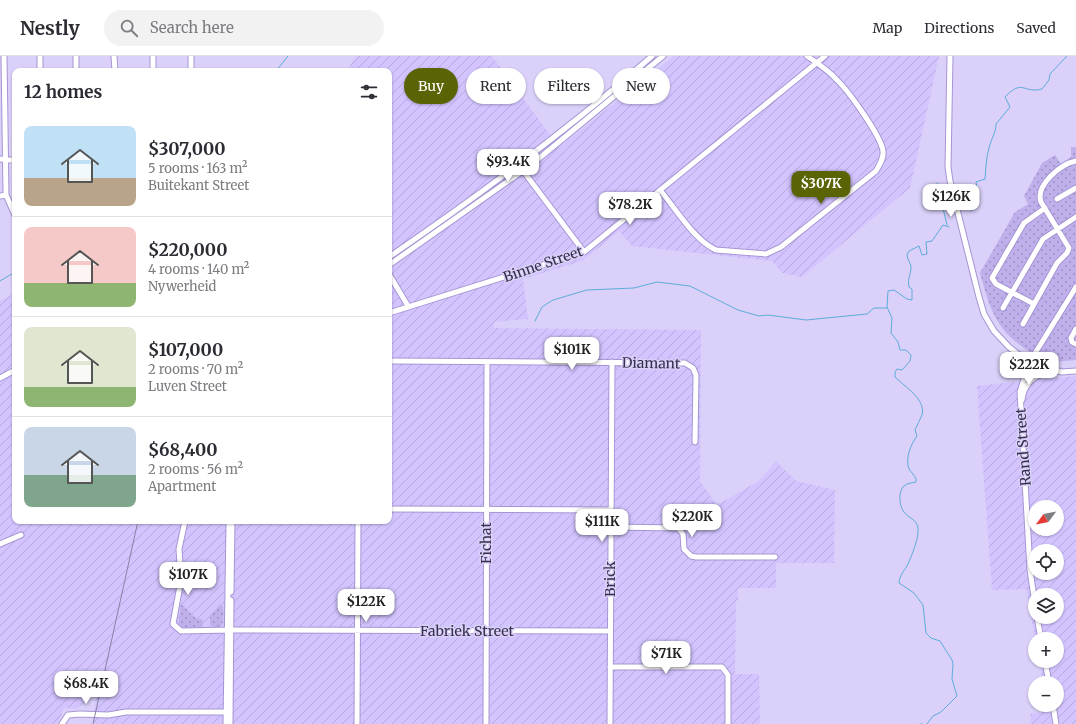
<!DOCTYPE html>
<html lang="en">
<head>
<meta charset="utf-8">
<style>
  :root { --surface:#fff; --page:#f2f2f3; --text:#2b2b33; --muted:#7c7c81; --line:#e1e1e2; --accent:#5a6404 }
  body { margin:0; font-family:Merriweather,serif; background:var(--page); color:var(--text); height:100vh; display:flex; flex-direction:column; font-size:15px; white-space:nowrap }
  * { box-sizing:border-box; margin:0 }
  p { font-size:13px; color:var(--muted) }
  .icon { flex:none; width:22px; height:22px; fill:none; stroke:currentColor; stroke-width:2; stroke-linecap:round; stroke-linejoin:round }
  .map { position:relative; flex:1; overflow:hidden }
  .side { position:absolute; left:12px; top:12px; width:380px; height:456px; display:flex; flex-direction:column; background:var(--surface); border-radius:8px; box-shadow:0 1px 3px #0004 }
  .side>* { flex:none }
  .guide { position:absolute; left:404px; top:12px; width:380px; height:36px; display:flex; gap:8px }
  .needle { width:26px; rotate:238deg }
  .buttons { position:absolute; left:1028px; top:444px; display:grid; gap:8px }
  .buttons a { display:grid; place-items:center; width:36px; height:36px; border-radius:50%; background:var(--surface); box-shadow:0 1px 3px #0004; font-size:20px }
  .price { position:absolute; translate:-50% -34px; padding:0 9px; border-radius:8px; background:#fff; color:#222; font-size:13px; line-height:26px; filter:drop-shadow(0 1px 2px #0008) }
  .price::after { content:''; position:absolute; left:50%; top:24px; width:12px; height:9px; margin-left:-6px; background:inherit; clip-path:polygon(0 0,100% 0,50% 100%) }
  .price.current { background:var(--accent); color:#fff }
  ul { padding:0; list-style:none }
  li { display:flex; align-items:center; gap:12px; height:100px; padding:0 12px }
  li+li { border-top:1px solid var(--line) }
  li span { display:grid; place-items:center; flex:none; width:112px; height:80px; border-radius:8px; color:#555 }
  li>.icon { margin-inline-start:auto }
  span .icon { width:48px; height:48px; fill:#fffc; stroke-width:1 }
  li b { font-size:17px }
  h2 { display:flex; justify-content:space-between; align-items:center; height:48px; padding:0 12px; font-size:17px }
  .pill { padding:0 14px; border-radius:18px; background:var(--surface); box-shadow:0 1px 3px #0004; font-size:14px; line-height:36px }
  .pill.current { background:var(--accent); color:#fff }
  header { display:flex; align-items:center; gap:24px; box-sizing:border-box; height:56px; padding:0 20px; background:var(--surface); border-bottom:1px solid var(--line) }
  header strong { font-size:19px }
  nav { display:flex; gap:22px; margin-inline-start:auto; font-size:14px }
  .search { width:280px; height:36px; background:var(--page); display:flex; align-items:center; gap:10px; box-sizing:border-box; padding:0 14px; border-radius:22px; color:var(--muted); font-size:15px }
  .map>svg:first-child { display:block }
  .industrial { fill:url(#industrial-furrows); fill-rule:evenodd }
  .grass { fill:url(#grass-dots) }
  .lines { fill:none; stroke-linecap:round; stroke-linejoin:round }
  .stream { stroke:#5eacda; stroke-width:1 }
  .minor-casing { stroke:#a695d4; stroke-width:7 }
  .minor { stroke:#fff; stroke-width:5 }
  .rail { stroke:#8a82a3; stroke-width:1 }
  .labels { text-anchor:middle; stroke-width:3; stroke-linejoin:round; paint-order:stroke }
  .street-label { font-size:14px; fill:#37304a; stroke:#dad0f9 }
</style>
</head>
<body>
<header>
<strong>Nestly</strong>
<div class="search"><svg class="icon" aria-label="search" viewBox="0 0 24 24"><circle cx="10" cy="10" r="6"/><path d="M15 15l6 6"/></svg>Search here</div>
<nav><a>Map</a><a>Directions</a><a>Saved</a></nav>
</header>
<div class="map">
<svg width="1076" height="668" viewBox="0 0 1076 668">
  <defs>
    <pattern id="industrial-furrows" width="10" height="10" patternUnits="userSpaceOnUse"><rect width="10" height="10" fill="#d3c4ff"/><path d="M-1 1l2-2M0 10L10 0M9 11l2-2" fill="none" stroke="#b6a9dc"/></pattern>
    <pattern id="grass-dots" width="8" height="8" patternUnits="userSpaceOnUse"><rect width="8" height="8" fill="#bfb0ec"/><path d="M2 2h.1M6 6h.1" fill="none" stroke="#9c90c1" stroke-width="1.8" stroke-linecap="round"/></pattern>
  </defs>
  <rect width="100%" height="100%" fill="#dad0f9"/>
  <path class="industrial" d="M 356,0 L 492,0 L 559,91 L 674,0 L 939,0 L 910,132 L 802,221 L 782,217 L 772,205 L 632,190 L 619,175 L 582,205 L 523,223 L 528,263 L 494,266 L 494,272 L 701,274 L 700,425 L 717,449 L 759,425 L 776,405 L 796,425 L 835,434 L 834,507 L 776,507 L 776,532 L 738,532 L 738,545 L 736,545 L 735,618 L 759,618 L 760,668 L 93,668 L 96,638 L 76,653 L 64,652 L 58,668 L 0,668 L 0,245 L 15,237 L 15,465 L 389,465 L 389,15 L 347,15 Z
    M 1076,320 L 1076,668 L 1030,668 L 1031,658 L 1048,655 L 1047,649 L 1057,649 L 1057,627 L 1043,627 L 1039,605 L 1057,605 L 1057,583 L 1035,583 L 1026,533 L 992,534 L 977,330 ZM 1035,451 L 1057,451 L 1057,473 L 1035,473 ZM 1035,495 L 1057,495 L 1057,517 L 1035,517 ZM 1035,539 L 1057,539 L 1057,561 L 1035,561 Z"/>
  <path class="grass" d="M 1071,91 L 1076,91 L 1076,304 C 1064,305 1051,307 1039,302 C 1034,300 1029,295 1024,292 C 995,272 989,250 980,217 L 1015,156 L 1028,148 L 1024,140 L 1042,107 L 1055,99 L 1061,108 L 1071,101 Z
    M 181,548 L 196,562 L 203,564 L 203,568 L 201,571 L 183,572 L 178,570 Z
    M 219,549 L 223,551 C 223,561 226,570 214,572 L 210,568 L 210,561 Z"/>
  <g class="lines">
    <path class="stream" d="M 276,15 L 288,0
      M 937,127 L 947,169
      M 971,155 L 979,144 L 976,126 L 985,123 C 986,112 986,102 989,92 C 991,83 996,77 996,68 L 1010,51 L 1005,41 C 1023,22 1023,38 1042,33 L 1049,24 L 1050,18 L 1067,0
      M 0,225 L 15,216
      M 535,265 L 542,251 L 553,244 L 587,234 L 634,232 L 657,226 L 690,230 L 738,254 L 759,260 L 768,259 L 806,264 L 867,258 L 874,252 L 887,252
      M 920,668 L 922,668
      M 927,668 L 933,660 L 941,656 L 957,640 L 952,623 L 953,608 L 952,604 L 940,585 L 931,582 L 926,577 L 923,549 L 914,537 L 899,527 C 899,520 905,514 908,508 C 912,498 919,483 918,472 C 916,462 909,463 904,456 C 899,450 898,435 904,430 C 907,427 912,427 916,426 L 916,423 C 915,420 911,416 909,413 C 905,402 911,388 917,380 L 915,374 C 917,369 920,364 922,359 C 926,343 905,331 895,321 L 895,316 L 897,313 L 902,314 L 910,305 L 911,299 L 906,294 L 900,294 L 898,286 L 891,277 L 892,262 L 887,251 L 888,235 L 894,234 L 907,243 L 912,244 L 912,233 L 909,231 C 907,223 911,219 911,211 C 911,207 907,204 907,199 L 909,195 L 919,190 L 922,199 L 927,198 L 926,186 L 932,185 L 943,169 L 949,171"/>
    <g class="minor-casing">
      <path id="minor" d="M 4,0 L 6,139 L 15,159
        M 40,0 L 40,15
        M 76,0 L 76,15
        M 114,0 L 115,15
        M 153,0 L 153,15
        M 191,0 L 191,15
        M 950,0 L 948,111 L 950,125 L 979,241 L 984,258 L 994,275 L 1009,291 L 1029,307 L 1062,316 L 1076,315
        M 0,103 L 15,104
        M 521,112 L 584,196
        M 660,134 C 676,153 694,184 716,194 L 766,198 L 781,191 L 876,115 C 880,108 884,102 883,95 C 881,80 848,34 836,23 C 828,14 817,7 807,0
        M 0,140 L 6,139
        M 1057,143 L 1076,132
        M 389,201 C 480,139 569,73 652,0
        M 389,209 L 531,109 L 663,0
        M 389,218 L 408,250
        M 1034,248 L 996,228 L 992,222 L 1024,167 L 1045,152
        M 1003,252 L 1043,183 L 1076,161
        M 389,257 L 584,196 L 825,0
        M 1023,268 L 1057,207 L 1067,197 L 1069,192 L 1041,146 C 1035,129 1061,108 1076,105
        M 1076,273 L 1071,282 L 1072,286 L 1076,288
        M 389,305 L 685,307 L 693,312 L 696,319 L 695,386
        M 0,322 L 15,314
        M 1022,344 C 1024,326 1037,317 1055,315
        M 389,453 L 611,454
        M 185,465 L 179,493 L 181,524 L 173,568 L 181,575 L 231,574 L 610,575
        M 611,471 L 678,472 L 683,478 L 684,493 L 691,500 L 696,501 L 775,501
        M 0,488 L 21,479
        M 231,536 L 232,465
        M 1035,548 L 1030,514 L 1020,336 L 1029,307 L 1076,231
        M 1037,561 L 1041,583
        M 1045,605 L 1049,627
        M 610,611 L 722,611 L 728,619 L 728,668
        M 1053,649 L 1056,668
        M 62,668 L 68,659 L 80,658 L 108,659 L 126,656 L 229,656
        M 226,668 L 229,465
        M 230,668 L 231,544
        M 357,668 L 358,465
        M 486,668 L 487,307
        M 610,668 L 612,306"/>
    </g>
    <use href="#minor" class="minor"/>
    <path class="rail" d="M 93,668 L 138,465"/>
  </g>
  <g class="labels">
    <g class="street-label">
      <text transform="translate(543 208) rotate(-19)" y="5">Binne Street</text>
      <text transform="translate(651 307) rotate(1)" y="5">Diamant</text>
      <text transform="translate(1023 391) rotate(-94)" y="5">Rand Street</text>
      <text transform="translate(486 487) rotate(-90)" y="5">Fichat</text>
      <text transform="translate(610 523) rotate(-90)" y="5">Brick</text>
      <text x="467" y="580">Fabriek Street</text>
    </g>
  </g>
</svg>
<div class="buttons">
<a><svg class="needle" viewBox="-14 -14 28 28"><path d="M0-13l5 13h-10z" fill="#e53935"/><path d="M0 13l5-13h-10z" fill="#7c7c81"/></svg></a>
<a><svg class="icon" aria-label="locate" viewBox="0 0 24 24"><circle cx="12" cy="12" r="6"/><path d="M12 2v4M12 18v4M2 12h4M18 12h4"/></svg></a>
<a><svg class="icon" aria-label="layers" viewBox="0 0 24 24"><path d="M12 4l9 5-9 5-9-5zM3 14l9 5 9-5"/></svg></a>
<a>+</a>
<a>−</a>
</div>
<b class="price" style="left:508px;top:127px">$93.4K</b>
<b class="price current" style="left:821px;top:149px">$307K</b>
<b class="price" style="left:951px;top:162px">$126K</b>
<b class="price" style="left:630px;top:170px">$78.2K</b>
<b class="price" style="left:572px;top:315px">$101K</b>
<b class="price" style="left:1029px;top:330px">$222K</b>
<b class="price" style="left:692px;top:482px">$220K</b>
<b class="price" style="left:602px;top:487px">$111K</b>
<b class="price" style="left:188px;top:540px">$107K</b>
<b class="price" style="left:366px;top:567px">$122K</b>
<b class="price" style="left:666px;top:619px">$71K</b>
<b class="price" style="left:86px;top:649px">$68.4K</b>
<div class="guide">
<a class="pill current">Buy</a>
<a class="pill">Rent</a>
<a class="pill">Filters</a>
<a class="pill">New</a>
</div>
<section class="side">
<h2>12 homes<svg class="icon" aria-label="filters" viewBox="0 0 24 24"><path d="M4 7h16M4 17h16"/><circle cx="9" cy="7" r="2"/><circle cx="15" cy="17" r="2"/></svg></h2>
<ul>
<li><span style="background:linear-gradient(#bfe0f5 65%,#b9a48a 0)"><svg class="icon" aria-label="home" viewBox="0 0 24 24"><path d="M3 11l9-7 9 7M6 9v11h12V9"/></svg></span><div><b>$307,000</b><p>5 rooms · 163 m²</p><p>Buitekant Street</p></div></li>
<li><span style="background:linear-gradient(#f6c9c9 70%,#8fb573 0)"><svg class="icon" aria-label="home" viewBox="0 0 24 24"><path d="M3 11l9-7 9 7M6 9v11h12V9"/></svg></span><div><b>$220,000</b><p>4 rooms · 140 m²</p><p>Nywerheid</p></div></li>
<li><span style="background:linear-gradient(#dfe7d0 75%,#8fb573 0)"><svg class="icon" aria-label="home" viewBox="0 0 24 24"><path d="M3 11l9-7 9 7M6 9v11h12V9"/></svg></span><div><b>$107,000</b><p>2 rooms · 70 m²</p><p>Luven Street</p></div></li>
<li><span style="background:linear-gradient(#c9d6e8 60%,#7fa58c 0)"><svg class="icon" aria-label="home" viewBox="0 0 24 24"><path d="M3 11l9-7 9 7M6 9v11h12V9"/></svg></span><div><b>$68,400</b><p>2 rooms · 56 m²</p><p>Apartment</p></div></li>
</ul>
</section>
</div>
</body>
</html>
